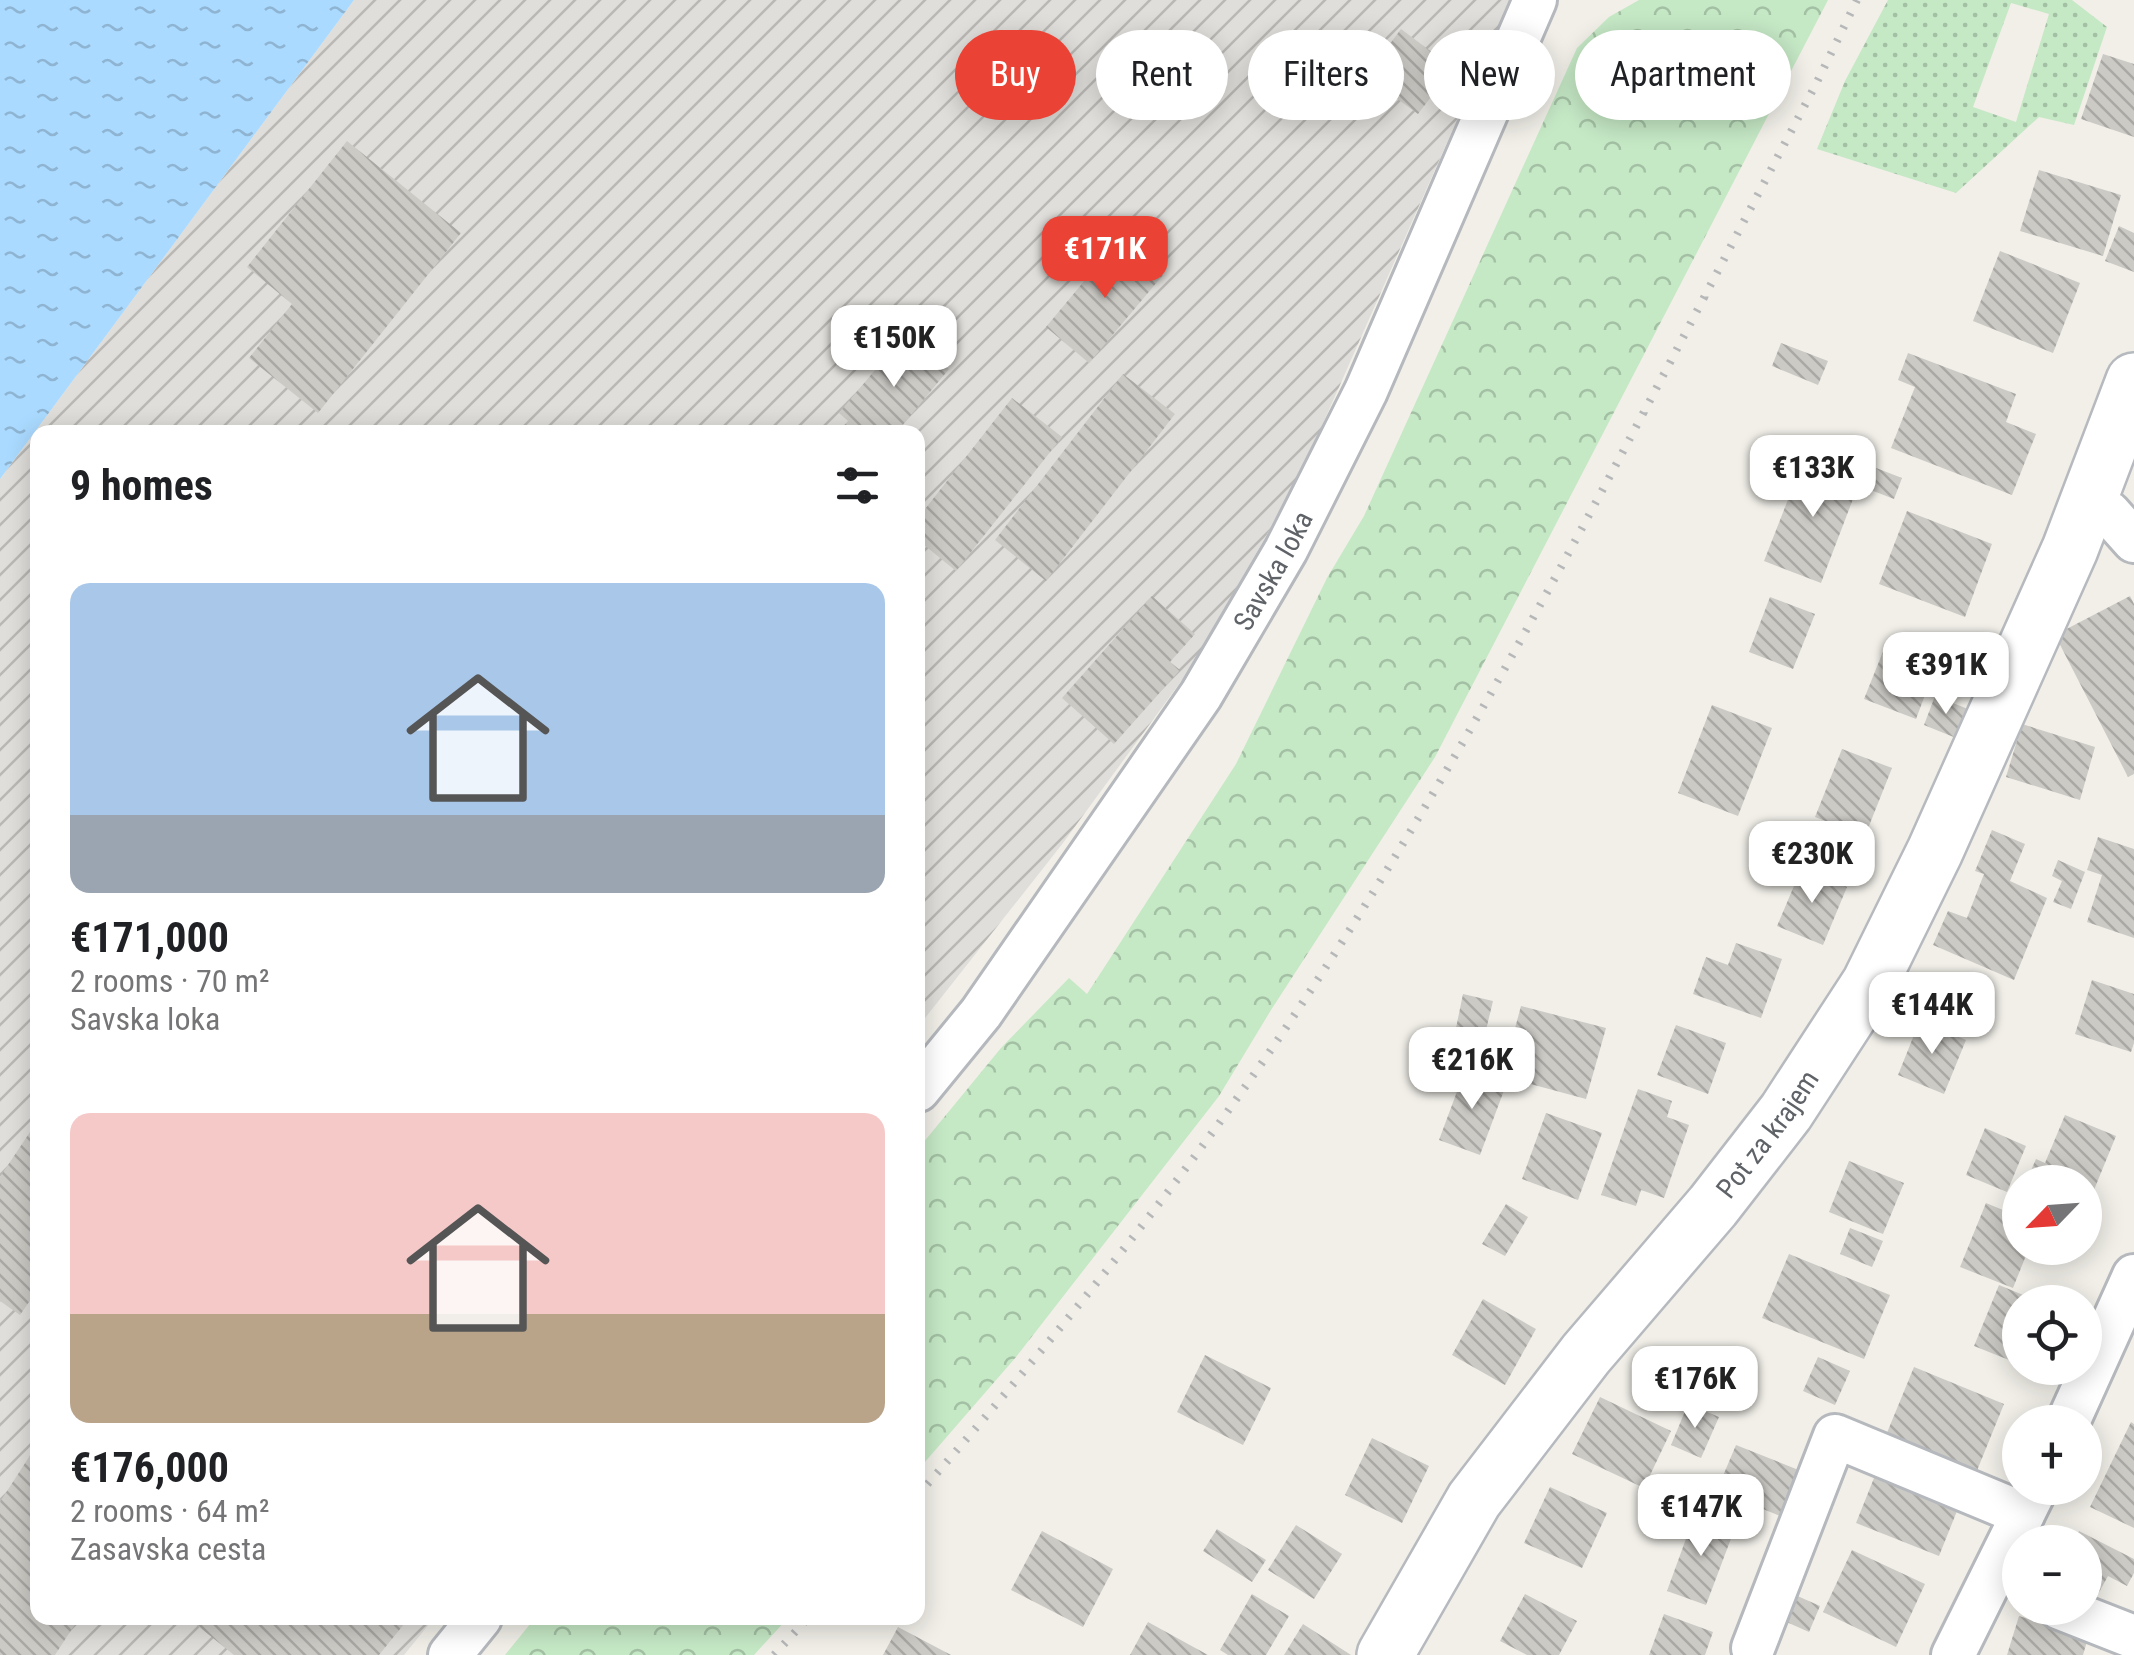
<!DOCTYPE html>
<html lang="en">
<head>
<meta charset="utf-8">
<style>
  :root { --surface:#fff; --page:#f2f2f2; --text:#202124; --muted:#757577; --accent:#ea4335 }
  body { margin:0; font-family:"Roboto Condensed",sans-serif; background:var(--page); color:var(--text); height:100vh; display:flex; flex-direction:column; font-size:38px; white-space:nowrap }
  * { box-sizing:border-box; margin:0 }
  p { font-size:32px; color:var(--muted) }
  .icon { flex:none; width:55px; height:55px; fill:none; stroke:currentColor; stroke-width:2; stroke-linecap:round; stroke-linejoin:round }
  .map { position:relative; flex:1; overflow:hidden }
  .panel { position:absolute; left:30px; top:425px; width:895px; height:1200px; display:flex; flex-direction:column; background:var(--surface); border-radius:20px; box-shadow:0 5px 25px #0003 }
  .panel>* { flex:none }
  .banner { position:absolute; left:955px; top:30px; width:950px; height:90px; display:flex; gap:20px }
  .needle { width:65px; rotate:245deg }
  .buttons { position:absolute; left:2002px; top:1165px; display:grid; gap:20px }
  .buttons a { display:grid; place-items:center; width:100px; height:100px; border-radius:50%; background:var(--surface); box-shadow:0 5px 25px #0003; font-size:50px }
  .price { position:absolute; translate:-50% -85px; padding:0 22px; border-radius:20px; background:#fff; color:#222; font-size:32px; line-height:65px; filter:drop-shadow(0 2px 5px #0008) }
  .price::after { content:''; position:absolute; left:50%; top:60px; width:30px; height:22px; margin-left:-15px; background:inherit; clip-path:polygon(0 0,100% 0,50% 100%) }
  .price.on { background:var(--accent); color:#fff }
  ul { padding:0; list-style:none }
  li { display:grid; align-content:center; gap:20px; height:530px; padding:0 40px }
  li span { display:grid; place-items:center; height:310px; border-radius:20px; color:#555 }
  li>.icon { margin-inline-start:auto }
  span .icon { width:180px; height:180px; fill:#fffc; stroke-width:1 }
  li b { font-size:42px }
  h2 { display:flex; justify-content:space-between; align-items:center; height:120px; padding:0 40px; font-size:42px }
  .chip { padding:0 35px; border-radius:45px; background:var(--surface); box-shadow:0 5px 25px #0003; font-size:35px; line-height:90px }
  .chip.on { background:var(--accent); color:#fff }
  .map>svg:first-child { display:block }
  .industrial { fill:url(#industrial-furrows) }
  .grass { fill:url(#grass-dots); fill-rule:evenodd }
  .forest { fill:url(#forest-crowns) }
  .water { fill:url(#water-ripples) }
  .building { fill:url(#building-back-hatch) }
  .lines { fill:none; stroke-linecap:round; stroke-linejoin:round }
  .street-casing { stroke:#b5b8bc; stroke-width:48 }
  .secondary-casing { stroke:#b6babf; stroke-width:60 }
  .street { stroke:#fff; stroke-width:42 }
  .secondary { stroke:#fff; stroke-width:55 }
  .rail { stroke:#b6b7b8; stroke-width:8; stroke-dasharray:2.5 12; stroke-linecap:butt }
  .labels { text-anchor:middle; stroke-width:8; stroke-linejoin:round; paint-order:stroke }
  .street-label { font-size:28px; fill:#5f6368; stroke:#fff }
</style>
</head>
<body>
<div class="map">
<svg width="2134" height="1655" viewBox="0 0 2134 1655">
  <defs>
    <pattern id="industrial-furrows" width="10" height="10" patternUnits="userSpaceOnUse" patternTransform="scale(2.5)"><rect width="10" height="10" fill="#e0deda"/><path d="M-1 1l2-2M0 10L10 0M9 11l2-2" fill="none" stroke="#b9b8b5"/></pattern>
    <pattern id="grass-dots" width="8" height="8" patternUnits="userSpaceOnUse" patternTransform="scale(2.5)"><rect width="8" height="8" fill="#c5e8c5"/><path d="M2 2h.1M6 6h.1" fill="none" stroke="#a3c0a4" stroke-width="1.8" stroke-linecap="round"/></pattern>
    <pattern id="forest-crowns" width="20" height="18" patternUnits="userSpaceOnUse" patternTransform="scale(2.5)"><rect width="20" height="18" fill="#c5e8c5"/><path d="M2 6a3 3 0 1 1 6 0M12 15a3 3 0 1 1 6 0" fill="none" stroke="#a3c0a4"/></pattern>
    <pattern id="water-ripples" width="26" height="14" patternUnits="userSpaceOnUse" patternTransform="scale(2.5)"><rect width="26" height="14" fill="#aadaff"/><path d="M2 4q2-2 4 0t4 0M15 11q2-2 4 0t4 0" fill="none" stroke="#8eb4d2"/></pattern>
    <pattern id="building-back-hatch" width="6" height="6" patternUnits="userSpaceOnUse" patternTransform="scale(2.5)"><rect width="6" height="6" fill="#cccac5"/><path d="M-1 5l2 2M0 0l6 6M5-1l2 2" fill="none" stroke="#a9a8a4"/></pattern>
  </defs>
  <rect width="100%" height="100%" fill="#f1efe8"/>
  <path class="industrial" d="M 354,0 L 1510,0 L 1298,480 L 1190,669 L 1063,843 L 918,1027 L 918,432 L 38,432 L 38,1618 L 434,1618 L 404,1655 L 0,1655 L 0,479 Z"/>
  <path class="grass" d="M 1888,0 L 2072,0 L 2107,27 L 2074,125 L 2039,117 L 1956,193 L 1817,149 L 1845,81 ZM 2011,3 L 2049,14 L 2016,122 L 1973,107 Z"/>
  <path class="forest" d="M 1639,0 L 1828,0 L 1435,757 L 1271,1010 L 1219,1096 L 1016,1357 L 918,1470 L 918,1149 L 1001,1048 L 1069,978 L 1087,994 L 1236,764 L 1327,578 L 1364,516 L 1577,48 L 1609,17 Z
    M 535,1618 L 788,1618 L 754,1655 L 505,1655 Z"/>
  <path class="water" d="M 0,0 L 354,0 L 0,479 Z"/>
  <path class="building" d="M 1401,29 L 1453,68 L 1418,114 L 1366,76 Z
    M 2103,54 L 2134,64 L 2134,137 L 2081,119 Z
    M 347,141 L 461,233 L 318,413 L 249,358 L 292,304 L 247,267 Z
    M 2039,170 L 2121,195 L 2103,256 L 2020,231 Z
    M 2119,226 L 2134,233 L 2134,272 L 2105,261 Z
    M 1120,238 L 1163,275 L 1089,363 L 1046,327 Z
    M 2000,251 L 2080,283 L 2053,353 L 1973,321 Z
    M 906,333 L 949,369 L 897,432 L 838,432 L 848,421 L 839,413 Z
    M 1781,343 L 1828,361 L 1818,385 L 1772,366 Z
    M 1908,353 L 2016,394 L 2006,422 L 2036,434 L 2012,495 L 1891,448 L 1915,387 L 1898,380 Z
    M 1123,374 L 1175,414 L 1046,581 L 995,540 Z
    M 1012,398 L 1062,437 L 956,571 L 918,540 L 918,518 Z
    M 1805,456 L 1861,478 L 1821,583 L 1764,561 Z
    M 1871,466 L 1902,478 L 1894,499 L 1863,487 Z
    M 1907,511 L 1992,544 L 1965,617 L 1879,584 Z
    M 1152,596 L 1195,634 L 1170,662 L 1180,670 L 1114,744 L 1062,698 Z
    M 2130,596 L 2134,604 L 2134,774 L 2128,777 L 2055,635 Z
    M 1770,597 L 1815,614 L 1793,669 L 1749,652 Z
    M 1888,639 L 1939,658 L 1916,719 L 1864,699 Z
    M 1935,696 L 1968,709 L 1956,738 L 1924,725 Z
    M 1712,705 L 1772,728 L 1738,816 L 1678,793 Z
    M 2022,724 L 2095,747 L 2080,800 L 2006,777 Z
    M 1842,749 L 1892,768 L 1865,836 L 1815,817 Z
    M 1992,830 L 2025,844 L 2010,881 L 2047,898 L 2014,980 L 1933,945 L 1948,911 L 1967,918 L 1984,874 L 1975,871 Z
    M 2098,837 L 2134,849 L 2134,938 L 2087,922 L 2102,875 L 2087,870 Z
    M 2058,860 L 2085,872 L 2071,909 L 2053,902 L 2062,881 L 2052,876 Z
    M 1802,867 L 1847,887 L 1823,945 L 1777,926 Z
    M 1736,943 L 1782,959 L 1761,1018 L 1693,994 L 1706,957 L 1728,965 Z
    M 2092,980 L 2134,994 L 2134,1043 L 2131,1052 L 2075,1034 Z
    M 1463,994 L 1493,1001 L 1485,1034 L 1456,1028 Z
    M 1521,1006 L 1606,1028 L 1586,1099 L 1519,1081 L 1524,1062 L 1507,1058 Z
    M 1920,1020 L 1966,1040 L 1944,1094 L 1898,1075 Z
    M 1676,1025 L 1726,1043 L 1708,1094 L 1657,1075 Z
    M 1465,1070 L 1506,1085 L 1480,1155 L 1439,1140 Z
    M 1638,1089 L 1672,1101 L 1667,1117 L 1689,1125 L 1664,1198 L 1641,1190 L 1636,1206 L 1601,1195 Z
    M 1546,1113 L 1602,1133 L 1578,1200 L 1522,1179 Z
    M 2065,1115 L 2116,1136 L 2085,1212 L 2085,1182 L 2026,1182 L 2036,1159 L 2045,1163 Z
    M 38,1120 L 38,1289 L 20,1315 L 0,1301 L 0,1177 Z
    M 1985,1128 L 2026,1146 L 2007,1192 L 1966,1175 Z
    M 1849,1161 L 1904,1183 L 1883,1234 L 1829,1212 Z
    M 1986,1203 L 2020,1217 L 2020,1248 L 2029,1248 L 2013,1288 L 1960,1267 Z
    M 1506,1204 L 1528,1217 L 1505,1256 L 1482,1244 Z
    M 1850,1228 L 1883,1241 L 1872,1267 L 1840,1254 Z
    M 1789,1254 L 1890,1295 L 1864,1359 L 1762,1318 Z
    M 1999,1285 L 2040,1302 L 2020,1302 L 2019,1364 L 1974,1346 Z
    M 1483,1299 L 1536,1329 L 1505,1385 L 1452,1355 Z
    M 1205,1355 L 1271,1388 L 1243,1445 L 1177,1412 Z
    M 1818,1357 L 1850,1371 L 1835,1405 L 1803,1391 Z
    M 1914,1367 L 2004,1404 L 1974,1478 L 1884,1440 Z
    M 1600,1397 L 1671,1431 L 1644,1488 L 1572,1454 Z
    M 1688,1404 L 1719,1417 L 1701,1458 L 1671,1445 Z
    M 2131,1422 L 2134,1424 L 2134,1528 L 2090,1507 Z
    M 1372,1438 L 1429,1466 L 1402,1523 L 1345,1495 Z
    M 38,1443 L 38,1618 L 79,1618 L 55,1655 L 0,1655 L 0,1502 Z
    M 1736,1445 L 1806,1473 L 1787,1519 L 1717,1490 Z
    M 1876,1473 L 1959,1506 L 1939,1556 L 1856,1523 Z
    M 1550,1487 L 1607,1513 L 1582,1568 L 1524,1543 Z
    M 1695,1514 L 1735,1528 L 1706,1605 L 1667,1591 Z
    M 1296,1525 L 1342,1554 L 1314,1599 L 1268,1570 Z
    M 1217,1529 L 1266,1560 L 1252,1582 L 1203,1551 Z
    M 1042,1531 L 1113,1569 L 1083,1627 L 1011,1590 Z
    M 2079,1531 L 2134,1559 L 2134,1573 L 2127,1586 L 2108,1576 L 2097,1596 L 2085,1590 L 2085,1542 L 2073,1542 Z
    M 1852,1550 L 1925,1584 L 1896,1647 L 1823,1612 Z
    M 1252,1594 L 1289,1616 L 1266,1655 L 1228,1655 L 1220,1650 Z
    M 1525,1594 L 1577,1621 L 1559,1655 L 1527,1655 L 1500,1641 Z
    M 1793,1594 L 1820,1606 L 1809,1632 L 1782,1620 Z
    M 1664,1614 L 1713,1632 L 1705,1655 L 1649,1655 Z
    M 2019,1616 L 2088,1638 L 2083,1655 L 2007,1655 Z
    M 188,1618 L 409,1618 L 379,1655 L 234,1655 Z
    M 1148,1622 L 1208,1655 L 1130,1655 Z
    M 1303,1624 L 1351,1655 L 1284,1655 Z
    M 898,1627 L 951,1655 L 883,1655 Z"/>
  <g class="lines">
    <g class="street-casing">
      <g id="street">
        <path d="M 2087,504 L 2109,513 L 2134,541"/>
        <path id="s1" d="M 918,1090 L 981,1013 L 1201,695 L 1286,550 L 1366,391 L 1535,0"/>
        <path d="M 2068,1422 L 2134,1276"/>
        <path d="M 2060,1608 L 2134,1637"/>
        <path d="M 1753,1648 L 1835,1436 L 2023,1514"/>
        <path d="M 450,1655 L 480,1618"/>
        <path d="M 1953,1655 L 2036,1488"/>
      </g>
    </g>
    <g class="secondary-casing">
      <g id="secondary">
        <path id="s2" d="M 1385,1655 L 1474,1500 L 1586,1354 L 1713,1206 L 1786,1112 L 1870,983 L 1935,851 L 2070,549 L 2134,381"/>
      </g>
    </g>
    <use href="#street" class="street"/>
    <use href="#secondary" class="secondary"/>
    <path class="rail" d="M 918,1495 C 1047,1347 1173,1195 1283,1032 C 1485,732 1646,405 1815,86 L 1857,0
      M 774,1655 L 808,1618"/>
  </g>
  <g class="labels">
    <g class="street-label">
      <text dy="10" stroke="none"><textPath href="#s1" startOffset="630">Savska loka</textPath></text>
      <text dy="10" stroke="none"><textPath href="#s2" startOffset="648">Pot za krajem</textPath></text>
    </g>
  </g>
</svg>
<div class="buttons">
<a><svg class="needle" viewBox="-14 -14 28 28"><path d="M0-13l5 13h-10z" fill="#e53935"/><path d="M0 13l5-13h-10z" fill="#757577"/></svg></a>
<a><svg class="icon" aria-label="locate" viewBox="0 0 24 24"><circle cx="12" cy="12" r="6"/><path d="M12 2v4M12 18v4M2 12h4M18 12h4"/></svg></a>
<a>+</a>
<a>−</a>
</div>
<b class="price on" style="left:1105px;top:301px">€171K</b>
<b class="price" style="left:894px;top:390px">€150K</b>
<b class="price" style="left:1813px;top:520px">€133K</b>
<b class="price" style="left:1946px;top:717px">€391K</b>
<b class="price" style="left:1812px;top:906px">€230K</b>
<b class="price" style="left:1932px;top:1057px">€144K</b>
<b class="price" style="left:1472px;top:1112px">€216K</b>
<b class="price" style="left:1695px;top:1431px">€176K</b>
<b class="price" style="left:1701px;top:1559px">€147K</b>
<div class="banner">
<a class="chip on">Buy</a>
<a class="chip">Rent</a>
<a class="chip">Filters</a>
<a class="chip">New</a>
<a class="chip">Apartment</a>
</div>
<section class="panel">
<h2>9 homes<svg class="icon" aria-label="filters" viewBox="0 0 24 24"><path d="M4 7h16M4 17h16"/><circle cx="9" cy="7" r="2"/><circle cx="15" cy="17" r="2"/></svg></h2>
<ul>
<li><span style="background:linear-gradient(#a9c7e8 75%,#9aa5b1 0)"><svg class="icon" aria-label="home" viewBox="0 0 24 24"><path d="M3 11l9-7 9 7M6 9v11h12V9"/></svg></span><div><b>€171,000</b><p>2 rooms · 70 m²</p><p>Savska loka</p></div></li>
<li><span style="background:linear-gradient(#f6c9c9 65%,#b9a48a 0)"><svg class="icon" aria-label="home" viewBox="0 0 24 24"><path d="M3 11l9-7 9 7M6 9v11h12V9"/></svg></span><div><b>€176,000</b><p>2 rooms · 64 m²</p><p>Zasavska cesta</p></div></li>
</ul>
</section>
</div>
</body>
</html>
